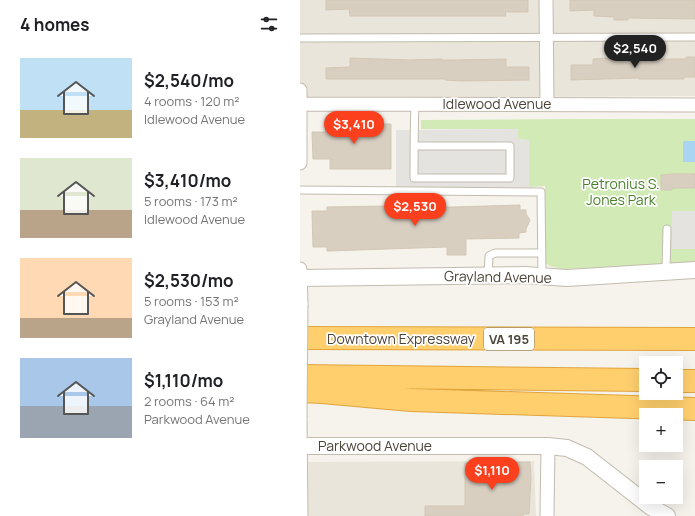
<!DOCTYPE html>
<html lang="en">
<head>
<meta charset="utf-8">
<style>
  :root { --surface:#fff; --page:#f6f6f6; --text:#202124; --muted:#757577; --accent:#fc3f1d }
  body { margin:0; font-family:Manrope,sans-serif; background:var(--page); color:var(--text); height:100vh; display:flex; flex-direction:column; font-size:15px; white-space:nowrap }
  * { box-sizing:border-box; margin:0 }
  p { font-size:13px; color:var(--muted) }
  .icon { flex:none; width:22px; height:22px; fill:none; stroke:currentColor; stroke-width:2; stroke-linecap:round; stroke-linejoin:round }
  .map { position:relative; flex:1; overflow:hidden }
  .sheet { display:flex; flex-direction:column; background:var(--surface); width:300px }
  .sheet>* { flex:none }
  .tools { position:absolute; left:339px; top:356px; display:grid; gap:8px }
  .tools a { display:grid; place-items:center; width:44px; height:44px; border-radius:0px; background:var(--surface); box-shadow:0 4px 16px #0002; font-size:20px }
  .price { position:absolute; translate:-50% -34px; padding:0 9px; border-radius:14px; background:var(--accent); color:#fff; font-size:13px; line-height:26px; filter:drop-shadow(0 1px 2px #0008) }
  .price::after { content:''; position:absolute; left:50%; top:24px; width:12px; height:9px; margin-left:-6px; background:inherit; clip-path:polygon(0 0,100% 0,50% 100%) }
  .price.selected { background:#222; color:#fff }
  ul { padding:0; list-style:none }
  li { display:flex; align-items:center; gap:12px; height:100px; padding:0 20px }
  li span { display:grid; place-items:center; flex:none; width:112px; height:80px; border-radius:0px; color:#555 }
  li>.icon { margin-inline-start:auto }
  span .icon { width:48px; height:48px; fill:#fffc; stroke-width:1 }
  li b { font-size:17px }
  h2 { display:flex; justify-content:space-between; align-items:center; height:48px; padding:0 20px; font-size:17px }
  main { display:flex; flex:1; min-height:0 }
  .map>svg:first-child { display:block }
  .residential { fill:#eae5da }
  .green { fill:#d2eab5 }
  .parking { fill:#e5e3e0 }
  .water { fill:#a9d4f2 }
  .building { fill:#d8cfc1; stroke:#d3c7b4 }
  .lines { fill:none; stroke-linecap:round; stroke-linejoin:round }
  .service-casing { stroke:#c2bbae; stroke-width:9 }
  .minor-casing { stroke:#c2bbae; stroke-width:15 }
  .tertiary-casing { stroke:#c2bbae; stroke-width:18 }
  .motorway-casing { stroke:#e0a43c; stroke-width:24 }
  .service { stroke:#fff; stroke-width:7 }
  .minor { stroke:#fff; stroke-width:13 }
  .tertiary { stroke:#fff; stroke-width:16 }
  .motorway { stroke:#ffcf6e; stroke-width:22 }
  .minor-bridge-casing { stroke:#c2bbae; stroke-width:15; stroke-linecap:butt }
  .minor-bridge { stroke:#fff; stroke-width:13 }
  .labels { text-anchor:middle; stroke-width:3.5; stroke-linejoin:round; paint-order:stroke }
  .shield { fill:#fff; stroke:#817c74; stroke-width:1 }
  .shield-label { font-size:13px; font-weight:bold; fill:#4b4439 }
  .street-label { font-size:14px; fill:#4b4439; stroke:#fff }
  .park-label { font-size:14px; fill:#4a7f2a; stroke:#fff }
</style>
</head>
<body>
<main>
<section class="sheet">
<h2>4 homes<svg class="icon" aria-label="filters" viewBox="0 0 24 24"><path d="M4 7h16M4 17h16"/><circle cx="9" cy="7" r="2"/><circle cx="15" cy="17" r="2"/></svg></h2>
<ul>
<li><span style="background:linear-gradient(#bfe0f5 65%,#c2b280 0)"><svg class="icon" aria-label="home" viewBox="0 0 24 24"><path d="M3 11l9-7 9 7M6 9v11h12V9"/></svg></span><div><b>$2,540/mo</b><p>4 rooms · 120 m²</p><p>Idlewood Avenue</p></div></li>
<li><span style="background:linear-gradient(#dfe7d0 65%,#b9a48a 0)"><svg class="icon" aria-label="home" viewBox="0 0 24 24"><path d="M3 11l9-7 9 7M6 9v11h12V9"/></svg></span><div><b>$3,410/mo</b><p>5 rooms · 173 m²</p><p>Idlewood Avenue</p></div></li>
<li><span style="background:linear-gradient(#ffd9b3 75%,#b9a48a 0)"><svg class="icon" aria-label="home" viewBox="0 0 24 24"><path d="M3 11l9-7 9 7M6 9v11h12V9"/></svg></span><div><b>$2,530/mo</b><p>5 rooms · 153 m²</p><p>Grayland Avenue</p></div></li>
<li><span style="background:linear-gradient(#a9c7e8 60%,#9aa5b1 0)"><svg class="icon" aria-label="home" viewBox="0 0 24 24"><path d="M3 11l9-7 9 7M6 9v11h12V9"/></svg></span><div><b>$1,110/mo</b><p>2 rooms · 64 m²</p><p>Parkwood Avenue</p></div></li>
</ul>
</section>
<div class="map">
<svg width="395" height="516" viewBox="0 0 395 516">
  <rect width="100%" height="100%" fill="#f6f3ec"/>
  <path class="residential" d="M 0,0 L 395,0 L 395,96 L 0,98 Z
    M 234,461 L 236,516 L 0,516 L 0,462 Z"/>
  <path class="green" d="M 265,119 L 395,119 L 395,263 L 263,269 L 249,266 L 246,263 L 245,186 L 229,187 L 229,140 L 218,139 L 218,129 L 121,129 L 121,120 Z"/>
  <path class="parking" d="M 218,129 L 218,139 L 229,140 L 229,187 L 96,187 L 96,130 Z
    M 372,211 L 395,211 L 395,249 L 372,249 Z"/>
  <path class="water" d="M 383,141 L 395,141 L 395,162 L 383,162 Z"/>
  <path class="building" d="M 26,0 L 228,0 L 228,12 L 205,12 L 206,16 L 50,16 L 49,9 L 26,10 Z
    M 270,0 L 395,0 L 395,19 L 328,18 L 328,20 L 314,20 L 314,17 L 294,16 L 294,10 L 270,11 Z
    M 337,56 L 337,59 L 386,59 L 386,57 L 395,57 L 395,77 L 384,77 L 384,79 L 339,79 L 339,78 L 271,80 L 271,65 L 293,65 L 293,59 Z
    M 50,58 L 110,60 L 142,59 L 142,60 L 158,60 L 206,59 L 206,67 L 229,67 L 229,80 L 161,81 L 145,80 L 145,79 L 26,79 L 26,68 L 50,67 Z
    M 80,119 L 81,124 L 91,124 L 91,169 L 30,169 L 30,159 L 13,159 L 12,132 L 26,132 L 25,121 Z
    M 372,174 L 395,174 L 395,188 L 372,188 L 372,190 L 361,190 L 361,175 Z
    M 220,205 L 220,210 L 226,210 L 226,214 L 230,220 L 226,229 L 226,232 L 219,233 L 219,238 L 166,239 L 166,255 L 147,255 L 147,247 L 27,251 L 27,247 L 13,247 L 12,211 L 27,211 L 27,207 L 85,206 L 85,209 Z
    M 230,462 L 231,478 L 229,514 L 223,514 L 223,516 L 125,516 L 125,506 L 165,506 L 165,463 Z"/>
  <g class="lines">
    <g class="service-casing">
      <path id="service" d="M 0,38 L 395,37
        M 114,146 L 210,146 L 210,178 L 114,178 C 114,153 114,129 115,104
        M 0,190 L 241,192 L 242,276
        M 366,271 L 367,229
        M 188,276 L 189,256 L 195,253 L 241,253"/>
    </g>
    <g class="minor-casing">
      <path id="minor" d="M 246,0 L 247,104
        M 0,90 L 0,163
        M 0,104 L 395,105
        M 0,269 L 1,305
        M 0,418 L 1,516
        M 247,516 L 248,446"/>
    </g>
    <g class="tertiary-casing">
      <path id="tertiary" d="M 0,278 L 225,275 L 267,278 L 395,270
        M 0,446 L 248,446 L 267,448 L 287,457 L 351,507 L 367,516"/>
    </g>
    <g class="motorway-casing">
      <path id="motorway" d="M 0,338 L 395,339
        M 0,376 L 346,380
        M 376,381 L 395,381
        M 0,391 L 22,392 L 111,400 L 395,409"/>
    </g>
    <use href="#service" class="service"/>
    <use href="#minor" class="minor"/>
    <use href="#tertiary" class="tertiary"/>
    <use href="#motorway" class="motorway"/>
    <g class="minor-bridge-casing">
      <path id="minor-bridge" d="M 0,418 L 1,305"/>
    </g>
    <use href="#minor-bridge" class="minor-bridge"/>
  </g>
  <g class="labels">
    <rect class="shield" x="184" y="328" width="50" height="22" rx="3"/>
    <g class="shield-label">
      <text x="209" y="344">VA 195</text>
    </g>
    <g class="street-label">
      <text x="197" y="109">Idlewood Avenue</text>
      <text transform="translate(198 277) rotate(1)" y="5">Grayland Avenue</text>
      <text x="101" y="344">Downtown Expressway</text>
      <text x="75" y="451">Parkwood Avenue</text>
    </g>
    <g class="park-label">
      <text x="321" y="189">Petronius S.<tspan x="321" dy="16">Jones Park</tspan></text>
    </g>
  </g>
</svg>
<div class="tools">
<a><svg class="icon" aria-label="locate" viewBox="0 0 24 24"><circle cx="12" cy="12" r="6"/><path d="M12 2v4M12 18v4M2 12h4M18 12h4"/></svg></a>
<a>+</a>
<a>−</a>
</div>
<b class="price selected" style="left:335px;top:69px">$2,540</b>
<b class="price" style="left:54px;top:145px">$3,410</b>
<b class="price" style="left:115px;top:227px">$2,530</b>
<b class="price" style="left:192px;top:491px">$1,110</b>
</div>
</main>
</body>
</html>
